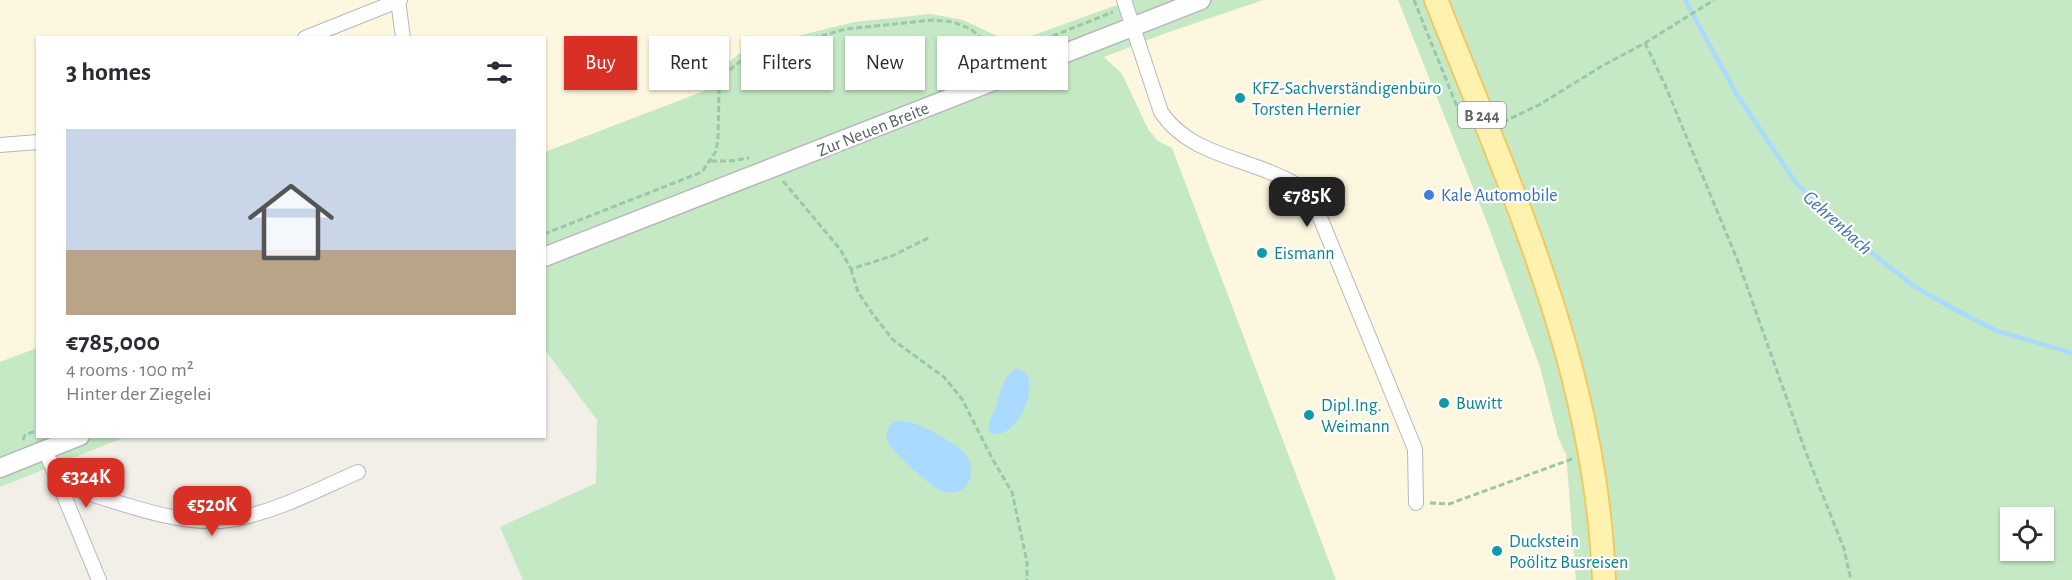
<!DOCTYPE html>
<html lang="en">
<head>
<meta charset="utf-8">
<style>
  :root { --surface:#fff; --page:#f2f2f3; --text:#2b2b33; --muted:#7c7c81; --accent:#d93025 }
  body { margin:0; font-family:"Alegreya Sans",sans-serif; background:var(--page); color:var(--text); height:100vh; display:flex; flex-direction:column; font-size:22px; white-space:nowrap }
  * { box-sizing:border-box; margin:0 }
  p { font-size:20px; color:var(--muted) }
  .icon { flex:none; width:33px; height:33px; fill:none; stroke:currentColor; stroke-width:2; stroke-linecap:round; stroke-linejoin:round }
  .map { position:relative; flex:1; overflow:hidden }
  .drawer { position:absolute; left:36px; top:36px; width:510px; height:402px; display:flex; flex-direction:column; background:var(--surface); border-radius:0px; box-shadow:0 2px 4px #0004 }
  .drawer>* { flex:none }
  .guide { position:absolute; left:564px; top:36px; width:570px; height:54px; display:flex; gap:12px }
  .tools { position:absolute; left:2000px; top:507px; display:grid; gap:12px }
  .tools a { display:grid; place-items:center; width:54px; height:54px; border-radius:0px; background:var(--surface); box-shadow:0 2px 4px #0004; font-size:30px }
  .price { position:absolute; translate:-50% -51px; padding:0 14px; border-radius:12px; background:var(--accent); color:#fff; font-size:20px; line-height:39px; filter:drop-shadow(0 2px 3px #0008) }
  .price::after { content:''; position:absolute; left:50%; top:36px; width:18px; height:14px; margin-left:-9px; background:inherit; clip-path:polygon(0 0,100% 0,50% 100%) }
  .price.on { background:#222; color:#fff }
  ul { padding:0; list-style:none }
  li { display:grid; align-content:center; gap:12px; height:318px; padding:0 30px }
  li span { display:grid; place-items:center; height:186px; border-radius:0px; color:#555 }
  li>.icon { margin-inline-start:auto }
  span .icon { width:108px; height:108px; fill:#fffc; stroke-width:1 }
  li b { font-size:26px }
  h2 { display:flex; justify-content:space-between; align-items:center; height:72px; padding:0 30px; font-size:26px }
  .tag { padding:0 21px; border-radius:0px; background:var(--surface); box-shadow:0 2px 4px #0004; font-size:21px; line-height:54px }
  .tag.on { background:var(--accent); color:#fff }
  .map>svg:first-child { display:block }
  .commercial { fill:#fef7e0 }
  .green { fill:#c5e8c5; fill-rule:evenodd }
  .water { fill:#aadaff }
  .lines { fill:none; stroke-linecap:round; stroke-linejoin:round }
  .stream { stroke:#aadaff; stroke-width:4.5 }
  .minor-casing { stroke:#b5b8bc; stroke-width:16 }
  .tertiary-casing { stroke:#b5b8bc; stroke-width:21 }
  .primary-casing { stroke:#f2c960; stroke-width:26 }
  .path { stroke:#9cc7a9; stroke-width:3; stroke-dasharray:6 3; stroke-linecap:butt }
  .minor { stroke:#fff; stroke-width:14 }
  .tertiary { stroke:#fff; stroke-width:18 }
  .primary { stroke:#fff2af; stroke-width:22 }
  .culture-dot { fill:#0f9aa8; stroke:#fff; stroke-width:2 }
  .shop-dot { fill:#3f7fe0; stroke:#fff; stroke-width:2 }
  .labels { text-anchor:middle; stroke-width:4.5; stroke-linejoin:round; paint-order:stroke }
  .shield { fill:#fff; stroke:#8f9295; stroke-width:1.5 }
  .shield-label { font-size:16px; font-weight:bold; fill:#5f6368 }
  .culture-label { font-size:18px; fill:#0d838f; stroke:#fff; text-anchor:start }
  .street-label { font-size:18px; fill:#5f6368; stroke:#fff }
  .shop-label { font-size:18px; fill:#366cbe; stroke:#fff; text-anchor:start }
  .water-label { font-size:20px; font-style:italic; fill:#4174aa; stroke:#fff }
</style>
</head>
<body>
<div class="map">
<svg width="2072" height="580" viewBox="0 0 2072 580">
  <rect width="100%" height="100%" fill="#f1efe8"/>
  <path class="commercial" d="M 0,0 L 1131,0 L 1012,43 L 963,20 L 931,14 L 855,22 L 747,48 L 726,64 L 704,91 L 545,152 L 544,38 L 38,38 L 37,348 L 0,362 Z
    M 1263,0 L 1398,0 L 1488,225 L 1540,367 L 1562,451 L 1566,453 L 1576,580 L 1336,580 L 1172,148 L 1158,141 L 1148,129 L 1122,74 L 1104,57 L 1166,33 Z"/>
  <path class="green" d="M 1131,0 L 1263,0 L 1166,33 L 1104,57 L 1122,74 L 1148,129 L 1158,141 L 1172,148 L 1336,580 L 523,580 L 500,527 L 596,483 L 597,420 L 545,350 L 545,152 L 704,91 L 726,64 L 747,48 L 855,22 L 931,14 L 963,20 L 1012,43 Z
    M 1398,0 L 2072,0 L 2072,580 L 1576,580 L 1566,453 L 1558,437 L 1540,367 L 1488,225 ZM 2010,518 L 2043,518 L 2043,550 L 2010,550 Z
    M 37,348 L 38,436 L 125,437 L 0,487 L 0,362 Z"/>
  <path class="water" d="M 1016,369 C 1049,370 1016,448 989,432 C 987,419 994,415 997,404 C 1001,389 1002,378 1016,369 Z
    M 896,421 C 915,420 936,433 952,443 C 961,447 970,458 971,468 C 971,474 970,481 966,486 C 961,493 949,494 941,491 C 929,485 891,452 887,440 C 886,435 887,431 889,426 Z"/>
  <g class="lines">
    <path class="stream" d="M 1685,0 L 1736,93 L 1796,183 L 1854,239 L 1915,287 L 1956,310 L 1997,331 L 2072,353"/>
    <g class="minor-casing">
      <path id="minor" d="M 398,0 L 403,38
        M 1124,0 L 1161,112 C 1186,150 1232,156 1272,173 C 1284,178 1298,184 1307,194 C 1311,199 1314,205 1317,210 L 1415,449 L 1416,503
        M 305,38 L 400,0
        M 0,145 L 38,142
        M 45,450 L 99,580
        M 59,484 C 107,498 180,528 229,520 C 274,513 317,490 358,472"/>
    </g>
    <g class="tertiary-casing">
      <path id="tertiary" d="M 544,257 L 1201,0
        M 0,468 L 80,436"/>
    </g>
    <g class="primary-casing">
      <path id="primary" d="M 1436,0 C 1512,191 1596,371 1604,580"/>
    </g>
    <path class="path" d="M 1414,0 L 1462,119
      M 1645,43 L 1665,85 L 1739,264 L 1805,450 L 1844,549 L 1851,580
      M 1503,122 L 1539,105 L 1602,66 L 1645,43 L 1714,0
      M 711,161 L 730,161 L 749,158
      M 783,181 L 840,249 L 851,269 L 892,256 L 930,237
      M 544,234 L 702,172 L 716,151 L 718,139 L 719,91 L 724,77 L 734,66 L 748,56 L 846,29 L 933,20 L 953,22 L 971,29 L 987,44 L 1011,50 L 1030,45 L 1113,12
      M 851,269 L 858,292 L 872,313 L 893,340 L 944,377 L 962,399 L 993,460 L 1012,492 L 1027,562 L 1027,580
      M 23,440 L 25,435 L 38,430
      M 1430,503 L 1449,504 L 1572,459"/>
    <use href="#minor" class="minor"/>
    <use href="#tertiary" class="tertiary"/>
    <use href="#primary" class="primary"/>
  </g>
  <g class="culture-dot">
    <circle cx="1240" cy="98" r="6"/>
    <circle cx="1262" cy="253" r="6"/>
    <circle cx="1444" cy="403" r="6"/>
    <circle cx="1309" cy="415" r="6"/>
    <circle cx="1497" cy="551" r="6"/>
  </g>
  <circle class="shop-dot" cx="1429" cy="195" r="6"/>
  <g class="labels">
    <rect class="shield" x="1458" y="102" width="48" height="26" rx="4.5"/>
    <g class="shield-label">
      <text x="1482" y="121">B 244</text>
    </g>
    <g class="culture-label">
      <text x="1252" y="94">KFZ-Sachverständigenbüro<tspan x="1252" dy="21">Torsten Hernier</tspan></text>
      <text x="1274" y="259">Eismann</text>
      <text x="1456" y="409">Buwitt</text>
      <text x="1321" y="411">Dipl.Ing.<tspan x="1321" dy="21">Weimann</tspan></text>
      <text x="1509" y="547">Duckstein<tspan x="1509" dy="21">Poölitz Busreisen</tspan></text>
    </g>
    <g class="street-label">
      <text transform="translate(873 129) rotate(-22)" y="6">Zur Neuen Breite</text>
    </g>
    <g class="shop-label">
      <text x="1441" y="201">Kale Automobile</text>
    </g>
    <g class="water-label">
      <text transform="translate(1838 222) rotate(42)" y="7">Gehrenbach</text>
    </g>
  </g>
</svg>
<div class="tools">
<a><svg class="icon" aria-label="locate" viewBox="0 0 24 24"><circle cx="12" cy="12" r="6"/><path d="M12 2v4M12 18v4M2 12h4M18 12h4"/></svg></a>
</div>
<b class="price on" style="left:1307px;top:228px">€785K</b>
<b class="price" style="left:86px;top:509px">€324K</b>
<b class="price" style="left:212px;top:537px">€520K</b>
<div class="guide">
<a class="tag on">Buy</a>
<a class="tag">Rent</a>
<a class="tag">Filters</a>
<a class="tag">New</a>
<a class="tag">Apartment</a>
</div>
<section class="drawer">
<h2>3 homes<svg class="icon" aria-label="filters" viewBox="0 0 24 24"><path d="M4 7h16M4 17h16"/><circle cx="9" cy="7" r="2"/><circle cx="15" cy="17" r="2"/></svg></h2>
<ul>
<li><span style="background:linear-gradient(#c9d6e8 65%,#b9a48a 0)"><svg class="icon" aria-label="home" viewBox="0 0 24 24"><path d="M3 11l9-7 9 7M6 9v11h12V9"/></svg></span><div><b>€785,000</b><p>4 rooms · 100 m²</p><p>Hinter der Ziegelei</p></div></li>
</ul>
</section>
</div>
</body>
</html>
